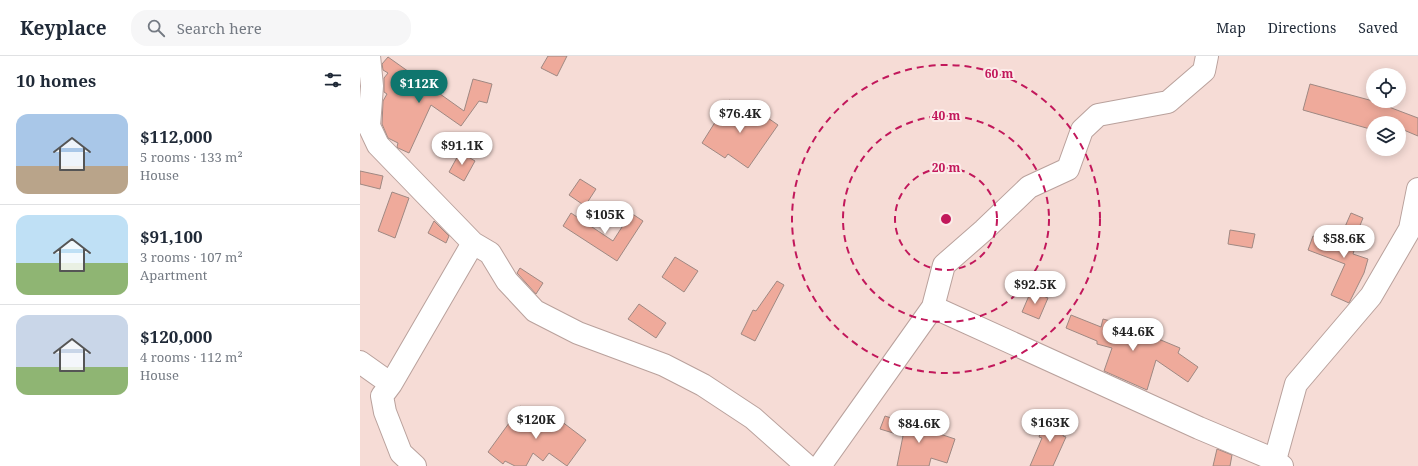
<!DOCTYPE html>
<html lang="en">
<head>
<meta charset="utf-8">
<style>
  :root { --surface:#fff; --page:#f6f6f7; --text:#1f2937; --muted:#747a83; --line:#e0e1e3; --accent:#0f766e }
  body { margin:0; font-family:"Noto Serif",serif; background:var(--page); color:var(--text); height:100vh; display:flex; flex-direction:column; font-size:15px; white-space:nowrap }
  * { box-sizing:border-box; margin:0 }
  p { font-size:13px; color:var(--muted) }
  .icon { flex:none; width:22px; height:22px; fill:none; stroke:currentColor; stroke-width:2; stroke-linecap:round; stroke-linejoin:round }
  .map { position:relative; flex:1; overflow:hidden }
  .drawer { display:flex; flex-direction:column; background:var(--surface); width:360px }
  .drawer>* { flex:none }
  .buttons { position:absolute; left:1006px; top:12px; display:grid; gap:8px }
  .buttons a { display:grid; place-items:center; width:40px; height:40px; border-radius:50%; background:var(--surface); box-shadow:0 2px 10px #0003; font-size:20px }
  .price { position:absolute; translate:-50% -34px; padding:0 9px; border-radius:14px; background:#fff; color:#222; font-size:13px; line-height:26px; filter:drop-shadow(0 1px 2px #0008) }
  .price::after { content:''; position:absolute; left:50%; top:24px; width:12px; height:9px; margin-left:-6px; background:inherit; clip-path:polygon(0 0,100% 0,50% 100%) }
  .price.active { background:var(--accent); color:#fff }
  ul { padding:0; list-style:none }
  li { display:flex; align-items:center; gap:12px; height:100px; padding:0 16px }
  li+li { border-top:1px solid var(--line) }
  li span { display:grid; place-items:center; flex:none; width:112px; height:80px; border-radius:12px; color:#555 }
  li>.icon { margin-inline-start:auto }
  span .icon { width:48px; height:48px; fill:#fffc; stroke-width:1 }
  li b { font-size:17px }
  h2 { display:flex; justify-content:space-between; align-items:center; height:48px; padding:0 16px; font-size:17px }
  header { display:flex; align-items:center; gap:24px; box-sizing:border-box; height:56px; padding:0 20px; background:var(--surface); border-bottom:1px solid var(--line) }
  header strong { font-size:19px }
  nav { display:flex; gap:22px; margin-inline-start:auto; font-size:14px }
  .search { width:280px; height:36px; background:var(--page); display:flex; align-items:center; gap:10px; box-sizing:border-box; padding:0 14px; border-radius:16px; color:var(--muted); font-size:15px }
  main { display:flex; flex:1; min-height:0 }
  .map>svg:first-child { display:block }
  .building { fill:#efaa9b; stroke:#9f8882 }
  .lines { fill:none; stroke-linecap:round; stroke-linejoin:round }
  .minor-casing { stroke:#b9a19c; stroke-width:24 }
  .minor { stroke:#fff; stroke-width:22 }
  .ring { fill:none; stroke:#c2185b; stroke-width:2; stroke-dasharray:7 5 }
  .centre { fill:#c2185b; stroke:#fcece9; stroke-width:2 }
  .ring-label { font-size:12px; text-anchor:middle; font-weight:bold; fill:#c2185b; stroke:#fcece9; stroke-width:4; stroke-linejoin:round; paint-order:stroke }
</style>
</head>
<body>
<header>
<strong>Keyplace</strong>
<div class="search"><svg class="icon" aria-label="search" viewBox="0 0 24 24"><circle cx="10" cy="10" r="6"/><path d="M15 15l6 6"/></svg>Search here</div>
<nav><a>Map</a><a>Directions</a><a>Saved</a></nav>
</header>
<main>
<section class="drawer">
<h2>10 homes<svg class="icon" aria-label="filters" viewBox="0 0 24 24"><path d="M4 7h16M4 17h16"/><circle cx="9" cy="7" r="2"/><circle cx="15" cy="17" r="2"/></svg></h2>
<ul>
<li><span style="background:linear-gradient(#a9c7e8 65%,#b9a48a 0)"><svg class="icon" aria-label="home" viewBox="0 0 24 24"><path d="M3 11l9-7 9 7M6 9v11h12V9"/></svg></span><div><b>$112,000</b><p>5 rooms · 133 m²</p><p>House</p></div></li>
<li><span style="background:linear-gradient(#bfe0f5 60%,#8fb573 0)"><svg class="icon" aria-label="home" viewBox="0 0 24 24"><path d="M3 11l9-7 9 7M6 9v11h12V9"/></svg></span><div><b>$91,100</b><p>3 rooms · 107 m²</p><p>Apartment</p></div></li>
<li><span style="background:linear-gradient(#c9d6e8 65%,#8fb573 0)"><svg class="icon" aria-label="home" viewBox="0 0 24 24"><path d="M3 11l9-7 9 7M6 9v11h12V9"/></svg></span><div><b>$120,000</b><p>4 rooms · 112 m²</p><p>House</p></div></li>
</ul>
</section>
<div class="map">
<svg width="1058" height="410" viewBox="0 0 1058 410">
  <rect width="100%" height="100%" fill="#f6dcd6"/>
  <path class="building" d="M 188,0 L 207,0 L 197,20 L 181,12 Z
    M 28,1 L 104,55 L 113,23 L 132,28 L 127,47 L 119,45 L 101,70 L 71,49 L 49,97 L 38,92 L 37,91 L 38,87 L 28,82 L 22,68 L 23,45 L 27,38 L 24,36 L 24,22 L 28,17 L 23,14 L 22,8 Z
    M 950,28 L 1013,45 L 1058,62 L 1058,80 L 1039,72 L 1039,67 L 1012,67 L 1010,73 L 943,54 Z
    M 369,44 L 391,58 L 395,53 L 418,69 L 388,112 L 368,98 L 365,102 L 342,87 Z
    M 100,96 L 115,105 L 104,125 L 89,116 Z
    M 0,115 L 23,120 L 20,133 L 0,128 Z
    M 220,123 L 236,133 L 225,150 L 209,139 Z
    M 32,136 L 49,142 L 35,182 L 18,175 Z
    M 211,157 L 253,185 L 271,157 L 283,165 L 257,205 L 203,170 Z
    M 991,157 L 1003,162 L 990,194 L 994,195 L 993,198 L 1008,203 L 1004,217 L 989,247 L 971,239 L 985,208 L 948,194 L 953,180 L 977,189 Z
    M 74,165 L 89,180 L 86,187 L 68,177 Z
    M 870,174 L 895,178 L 892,192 L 868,188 Z
    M 315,201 L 338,215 L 324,236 L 302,221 Z
    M 160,212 L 183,227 L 176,238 L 157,217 Z
    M 417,225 L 424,229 L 395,285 L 381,278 L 393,254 L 396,255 Z
    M 671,235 L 688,242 L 679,263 L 662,256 Z
    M 279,248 L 306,267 L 296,282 L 268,263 Z
    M 711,259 L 741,271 L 743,263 L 772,271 L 772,272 L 820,292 L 818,297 L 838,311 L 828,326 L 796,304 L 787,334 L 744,315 L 752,292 L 737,288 L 737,285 L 706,272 Z
    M 160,350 L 188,368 L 193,359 L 226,384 L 207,410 L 189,397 L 183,405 L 173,397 L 166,410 L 155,410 L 145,405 L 143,408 L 128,396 L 152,363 Z
    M 525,360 L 595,383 L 587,407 L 571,402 L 569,410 L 537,410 L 543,380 L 520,373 Z
    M 685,362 L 706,368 L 703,380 L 706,381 L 693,410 L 670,410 L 682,382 L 679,381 Z
    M 857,393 L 872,399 L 870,410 L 853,410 Z"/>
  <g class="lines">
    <g class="minor-casing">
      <path id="minor" d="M 9,0 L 12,30 L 9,70 L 18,89 L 113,187 L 130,197 L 147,225 L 175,255 L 218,277 L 304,309 L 343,329 L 393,362 L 447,410
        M 573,251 L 839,372 L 915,404 L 922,410
        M 0,306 L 31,328 L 22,340 L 25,356 L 41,397 L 55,410
        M 31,328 L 113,187
        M 915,404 L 936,328 L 1011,240 L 1050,173 L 1058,133
        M 460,410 L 573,251 L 584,209 L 624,174 L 669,131 L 708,113 L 722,74 L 738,59 L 808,46 L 844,15 L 847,0"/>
    </g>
    <use href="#minor" class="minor"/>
  </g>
  <g class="ring">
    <circle cx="586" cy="163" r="51"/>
    <circle cx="586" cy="163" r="103"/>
    <circle cx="586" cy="163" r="154"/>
  </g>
  <circle cx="586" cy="163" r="6" class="centre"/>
  <g class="ring-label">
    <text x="639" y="22">60 m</text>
    <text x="586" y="64">40 m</text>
    <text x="586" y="116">20 m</text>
  </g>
</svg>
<div class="buttons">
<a><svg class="icon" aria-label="locate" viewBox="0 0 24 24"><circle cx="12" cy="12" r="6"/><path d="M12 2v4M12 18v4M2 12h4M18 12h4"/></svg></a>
<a><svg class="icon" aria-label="layers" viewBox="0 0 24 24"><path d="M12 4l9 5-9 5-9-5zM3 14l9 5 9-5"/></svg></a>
</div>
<b class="price active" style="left:59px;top:48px">$112K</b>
<b class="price" style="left:380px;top:78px">$76.4K</b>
<b class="price" style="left:102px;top:110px">$91.1K</b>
<b class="price" style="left:245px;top:179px">$105K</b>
<b class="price" style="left:984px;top:203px">$58.6K</b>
<b class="price" style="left:675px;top:249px">$92.5K</b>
<b class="price" style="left:773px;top:296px">$44.6K</b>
<b class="price" style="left:176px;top:384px">$120K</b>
<b class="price" style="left:690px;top:387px">$163K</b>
<b class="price" style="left:559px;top:388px">$84.6K</b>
</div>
</main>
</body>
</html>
